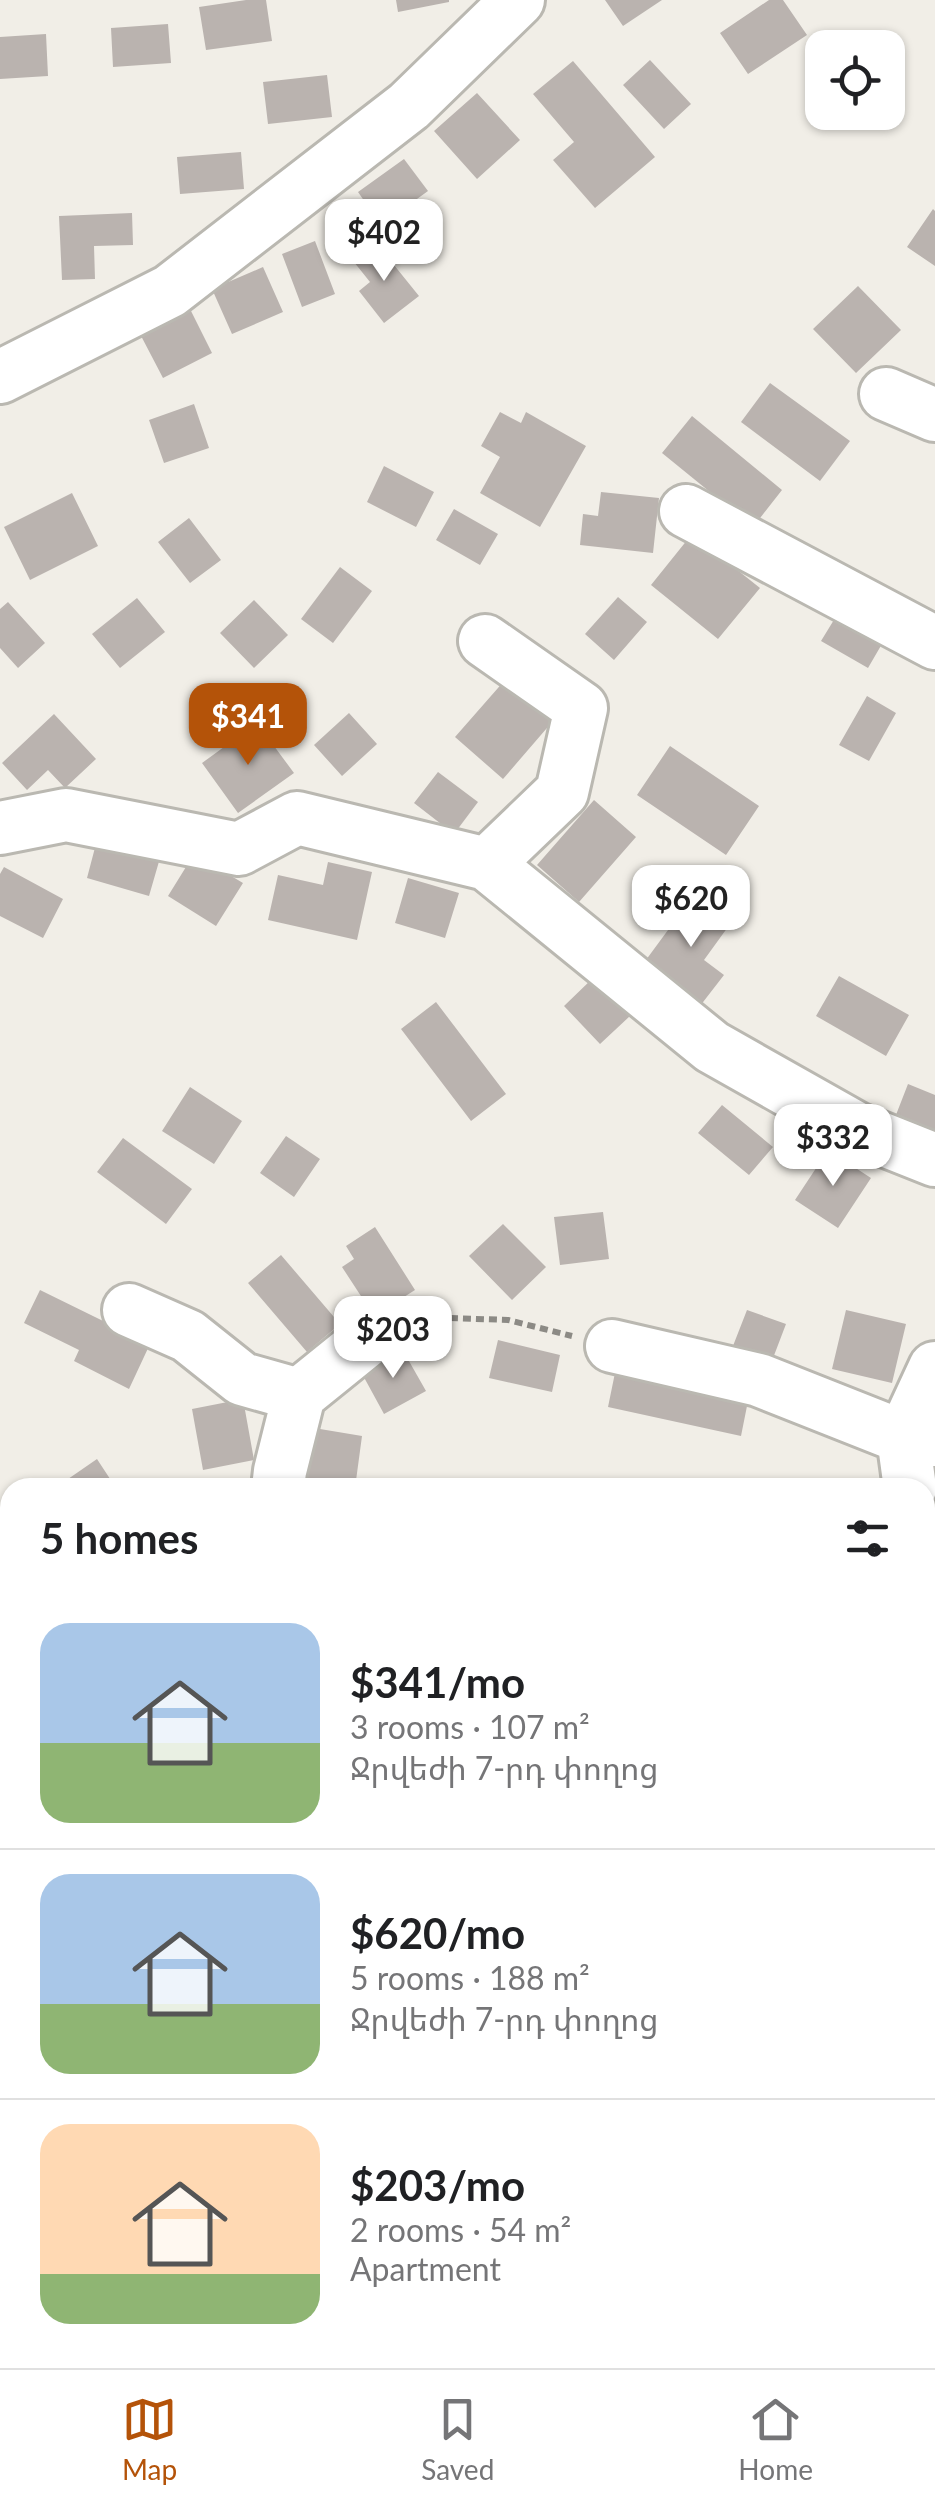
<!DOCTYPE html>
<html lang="en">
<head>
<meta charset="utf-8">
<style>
  :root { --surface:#fff; --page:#f6f6f6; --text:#202124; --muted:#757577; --line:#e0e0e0; --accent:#b45309 }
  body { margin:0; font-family:Lato,"Noto Sans Armenian",sans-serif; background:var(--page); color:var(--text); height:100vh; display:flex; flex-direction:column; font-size:38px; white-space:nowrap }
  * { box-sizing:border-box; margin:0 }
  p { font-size:32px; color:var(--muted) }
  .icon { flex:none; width:55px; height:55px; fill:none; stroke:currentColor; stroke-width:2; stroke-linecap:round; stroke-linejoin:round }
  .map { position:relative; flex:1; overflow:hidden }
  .panel { position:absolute; left:0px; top:1478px; width:935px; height:892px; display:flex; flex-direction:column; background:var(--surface); border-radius:30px 30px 0 0; box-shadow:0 2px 8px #0004 }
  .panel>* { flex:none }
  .tools { position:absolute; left:805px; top:30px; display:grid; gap:20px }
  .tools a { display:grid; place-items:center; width:100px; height:100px; border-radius:20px; background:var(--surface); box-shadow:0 2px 8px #0004; font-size:50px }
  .price { position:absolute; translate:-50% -85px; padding:0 22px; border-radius:20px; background:#fff; color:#222; font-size:32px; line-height:65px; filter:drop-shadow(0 2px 5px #0008) }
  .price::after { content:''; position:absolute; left:50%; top:60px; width:30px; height:22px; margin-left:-15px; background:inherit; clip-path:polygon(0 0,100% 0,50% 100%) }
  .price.active { background:var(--accent); color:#fff }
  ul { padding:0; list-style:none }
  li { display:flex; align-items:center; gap:30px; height:250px; padding:0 40px }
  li+li { border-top:2px solid var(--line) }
  li span { display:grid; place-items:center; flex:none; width:280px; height:200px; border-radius:30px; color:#555 }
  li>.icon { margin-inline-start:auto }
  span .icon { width:120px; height:120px; fill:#fffc; stroke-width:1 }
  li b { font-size:42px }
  h2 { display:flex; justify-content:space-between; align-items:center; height:120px; padding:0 40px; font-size:42px }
  .menu { display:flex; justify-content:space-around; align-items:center; height:140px; border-top:2px solid var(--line); background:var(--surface); font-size:28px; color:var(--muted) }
  .menu a { display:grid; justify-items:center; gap:5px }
  .menu .active { color:var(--accent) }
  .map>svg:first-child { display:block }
  .building { fill:#bab3af }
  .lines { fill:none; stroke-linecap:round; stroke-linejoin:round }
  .minor-casing { stroke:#bab8b1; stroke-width:58 }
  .path { stroke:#8c8a85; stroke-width:6; stroke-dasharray:8 5; stroke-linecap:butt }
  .minor { stroke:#fff; stroke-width:52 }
</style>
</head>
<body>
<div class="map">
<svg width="935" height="2368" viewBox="0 0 935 2368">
  <rect width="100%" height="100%" fill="#f1eee7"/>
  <path class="building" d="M 246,0 L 266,0 L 272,41 L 206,50 L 199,7 Z
    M 396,0 L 449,0 L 449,2 L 398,12 Z
    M 605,0 L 662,0 L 623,26 Z
    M 769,0 L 783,0 L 807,35 L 748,74 L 720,33 Z
    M 168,24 L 171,63 L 113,67 L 111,28 Z
    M 46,34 L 48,76 L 0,79 L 0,37 Z
    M 650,60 L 691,104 L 664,129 L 623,85 Z
    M 573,61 L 655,157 L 595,208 L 553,160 L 574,142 L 533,94 Z
    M 327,75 L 332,117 L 268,124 L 263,82 Z
    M 477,93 L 520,140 L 477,179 L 434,131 Z
    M 241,152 L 244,189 L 180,194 L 177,157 Z
    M 404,159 L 428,191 L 381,225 L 358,192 Z
    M 933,209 L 935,211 L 935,266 L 907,247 Z
    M 132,213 L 133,245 L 94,246 L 95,279 L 62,280 L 59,216 Z
    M 315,241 L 335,294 L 302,307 L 282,254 Z
    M 377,244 L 419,296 L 384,323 L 359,291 L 370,282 L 354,262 Z
    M 263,267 L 283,312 L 232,334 L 212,289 Z
    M 858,286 L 901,330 L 856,373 L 813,329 Z
    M 189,307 L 212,353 L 163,378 L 139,332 Z
    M 770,383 L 850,441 L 820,481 L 741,422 Z
    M 194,404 L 209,448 L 164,463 L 149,420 Z
    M 500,412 L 521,423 L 526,412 L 586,446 L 540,527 L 480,493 L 500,457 L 481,446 Z
    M 692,416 L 782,490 L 753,527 L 662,453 Z
    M 384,466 L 434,492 L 416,527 L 367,502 Z
    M 601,492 L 659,498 L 653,553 L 580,545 L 583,514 L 598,516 Z
    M 72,493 L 98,546 L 30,580 L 4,527 Z
    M 454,509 L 498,534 L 480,565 L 436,540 Z
    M 189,518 L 221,560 L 190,583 L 158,542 Z
    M 692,534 L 760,588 L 718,639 L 651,585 Z
    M 340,567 L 372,591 L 333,643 L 301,619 Z
    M 618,597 L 647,622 L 614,660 L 585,634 Z
    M 137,598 L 165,632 L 120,668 L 92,634 Z
    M 254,600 L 288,635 L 254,668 L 220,633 Z
    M 8,602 L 45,643 L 18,668 L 0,648 L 0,609 Z
    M 840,610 L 886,637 L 868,668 L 821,641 Z
    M 505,680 L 553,721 L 503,779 L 455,737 Z
    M 867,696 L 896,713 L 869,761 L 839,745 Z
    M 349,713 L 377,744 L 342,776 L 314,745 Z
    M 54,714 L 96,759 L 65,788 L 48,770 L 27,790 L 2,763 Z
    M 257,723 L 294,773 L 238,813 L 202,763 Z
    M 670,746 L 759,806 L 726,855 L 637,795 Z
    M 438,772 L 478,802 L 454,834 L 414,803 Z
    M 594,800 L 636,837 L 579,902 L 537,865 Z
    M 97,840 L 160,858 L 149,896 L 87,878 Z
    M 194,854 L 243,883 L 216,926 L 168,896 Z
    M 328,862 L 372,872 L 357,940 L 268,920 L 278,875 L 323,885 Z
    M 4,867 L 63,899 L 43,938 L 0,916 L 0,874 Z
    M 408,878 L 459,893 L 445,938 L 395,923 Z
    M 696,892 L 733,920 L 704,960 L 724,975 L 700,1006 L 643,964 Z
    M 839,976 L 909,1015 L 886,1056 L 816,1016 Z
    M 593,978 L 630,1016 L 600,1044 L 564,1006 Z
    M 436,1002 L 506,1094 L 471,1121 L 401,1029 Z
    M 908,1084 L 935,1095 L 935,1137 L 894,1120 Z
    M 190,1087 L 242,1121 L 214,1164 L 162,1131 Z
    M 722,1105 L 773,1147 L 749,1175 L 698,1133 Z
    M 286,1136 L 320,1159 L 294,1197 L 260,1173 Z
    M 123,1138 L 192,1189 L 166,1224 L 97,1172 Z
    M 828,1150 L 871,1178 L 838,1228 L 795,1200 Z
    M 603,1212 L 609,1259 L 560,1265 L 554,1217 Z
    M 503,1224 L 546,1267 L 512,1300 L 469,1256 Z
    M 375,1227 L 415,1290 L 374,1316 L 342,1267 L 354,1259 L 346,1246 Z
    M 281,1255 L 340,1324 L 307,1352 L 248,1283 Z
    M 40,1290 L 150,1344 L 129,1389 L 74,1361 L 79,1350 L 24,1323 Z
    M 747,1310 L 786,1324 L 770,1366 L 731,1351 Z
    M 846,1310 L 906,1324 L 892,1383 L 832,1369 Z
    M 498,1340 L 560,1355 L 552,1392 L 489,1378 Z
    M 401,1347 L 426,1391 L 384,1414 L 360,1370 Z
    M 616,1368 L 749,1396 L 741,1436 L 608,1407 Z
    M 243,1399 L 254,1460 L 203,1470 L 192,1409 Z
    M 314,1428 L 362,1436 L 355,1488 L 306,1486 Z
    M 97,1459 L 116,1488 L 55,1488 Z
    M 7,1978 L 10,2019 L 0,2020 L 0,1979 Z
    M 935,2121 L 935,2165 L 925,2168 L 925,2124 Z
    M 935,2303 L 935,2368 L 872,2368 L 880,2360 L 925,2360 L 925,2314 Z
    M 415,2360 L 464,2360 L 458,2368 L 427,2368 Z
    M 534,2360 L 605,2360 L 620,2368 L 624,2360 L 632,2360 L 647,2368 L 530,2368 Z"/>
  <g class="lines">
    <g class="minor-casing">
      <path id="minor" d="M 0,377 L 170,291 L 409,106 L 518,0
        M 886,394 L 935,415
        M 686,511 L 935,643
        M 485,641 L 581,708 L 562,792 L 487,864
        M 0,828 L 66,815 L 239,849 L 297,818 L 487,864 L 712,1047 L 857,1129 L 935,1160
        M 129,1310 L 188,1336 L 242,1379 L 299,1395
        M 612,1346 L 759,1380 L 903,1437 L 935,1440
        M 278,1488 L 280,1471 L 299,1395 L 372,1336
        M 910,1488 L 903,1437 L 935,1368
        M 925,1596 L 935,1669
        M 925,1858 L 935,1857
        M 0,1950 L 10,1951
        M 925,2214 L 935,2211
        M 766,2360 L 774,2368"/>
    </g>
    <path class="path" d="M 412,1327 L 450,1318 L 508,1320 L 572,1336"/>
    <use href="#minor" class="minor"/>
  </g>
</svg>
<div class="tools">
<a><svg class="icon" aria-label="locate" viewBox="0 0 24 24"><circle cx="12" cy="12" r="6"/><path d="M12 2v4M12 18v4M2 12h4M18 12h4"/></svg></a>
</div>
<b class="price" style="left:384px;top:284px">$402</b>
<b class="price active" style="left:248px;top:768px">$341</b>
<b class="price" style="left:691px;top:950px">$620</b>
<b class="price" style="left:833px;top:1189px">$332</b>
<b class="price" style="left:393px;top:1381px">$203</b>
<section class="panel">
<h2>5 homes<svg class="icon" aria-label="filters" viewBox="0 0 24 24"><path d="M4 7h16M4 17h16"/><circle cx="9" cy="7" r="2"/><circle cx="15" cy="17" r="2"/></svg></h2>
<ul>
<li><span style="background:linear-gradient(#a9c7e8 60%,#8fb573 0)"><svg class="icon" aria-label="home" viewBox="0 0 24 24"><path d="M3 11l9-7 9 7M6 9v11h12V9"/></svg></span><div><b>$341/mo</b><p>3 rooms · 107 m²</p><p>Ջրվեժի 7-րդ փողոց</p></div></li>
<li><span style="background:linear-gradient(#a9c7e8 65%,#8fb573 0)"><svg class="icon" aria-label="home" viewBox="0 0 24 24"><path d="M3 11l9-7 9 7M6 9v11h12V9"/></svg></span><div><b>$620/mo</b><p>5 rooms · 188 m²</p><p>Ջրվեժի 7-րդ փողոց</p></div></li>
<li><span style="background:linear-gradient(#ffd9b3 75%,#8fb573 0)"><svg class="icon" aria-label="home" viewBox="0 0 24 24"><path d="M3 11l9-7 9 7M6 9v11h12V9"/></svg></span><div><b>$203/mo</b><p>2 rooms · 54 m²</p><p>Apartment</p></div></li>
</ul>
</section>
</div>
<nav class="menu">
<a class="active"><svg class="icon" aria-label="map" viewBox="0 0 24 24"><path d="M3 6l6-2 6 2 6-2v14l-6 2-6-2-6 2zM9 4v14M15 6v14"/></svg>Map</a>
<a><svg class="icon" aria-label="saved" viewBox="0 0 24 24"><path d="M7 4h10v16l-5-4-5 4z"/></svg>Saved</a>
<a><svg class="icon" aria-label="home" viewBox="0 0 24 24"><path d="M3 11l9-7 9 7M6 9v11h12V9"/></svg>Home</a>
</nav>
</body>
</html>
